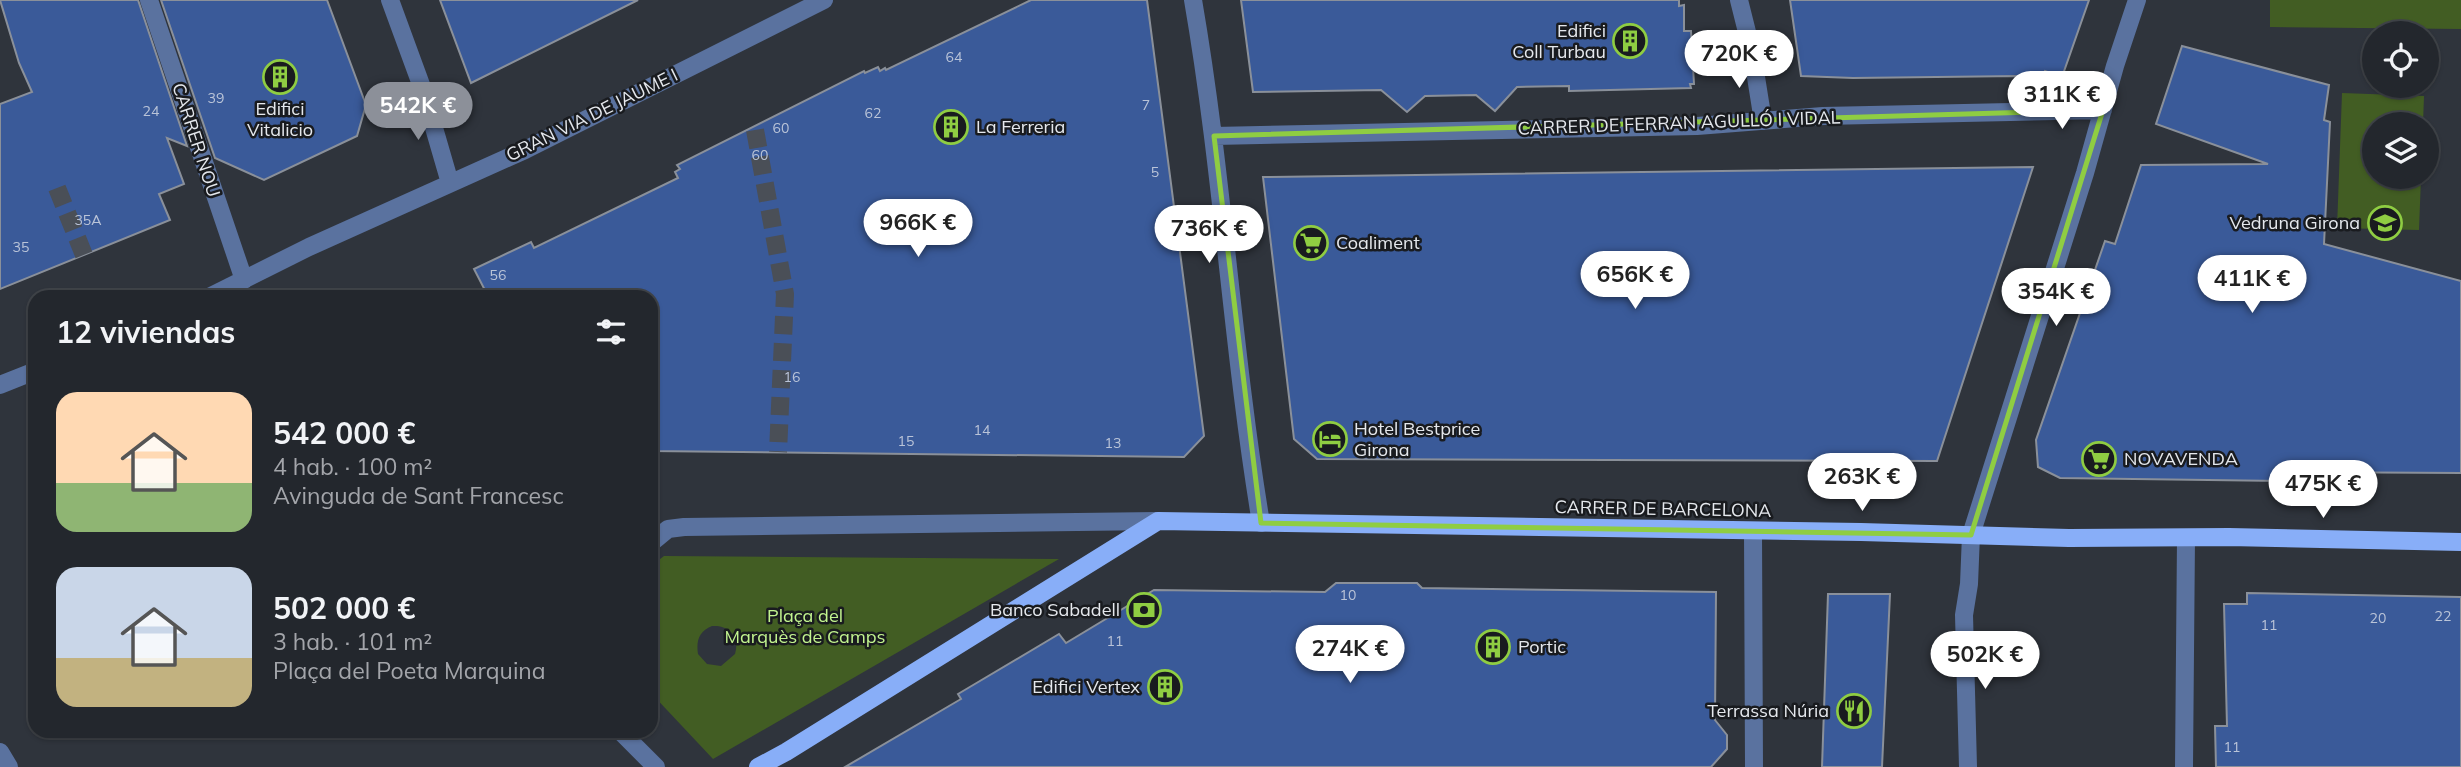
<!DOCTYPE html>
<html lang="es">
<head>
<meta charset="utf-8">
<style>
  :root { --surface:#23272d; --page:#2b2f35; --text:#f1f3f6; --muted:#a3a5aa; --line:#404449; --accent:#8c9099 }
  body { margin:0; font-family:Mulish,sans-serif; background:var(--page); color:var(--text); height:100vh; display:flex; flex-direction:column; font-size:26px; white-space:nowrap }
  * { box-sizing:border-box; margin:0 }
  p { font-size:23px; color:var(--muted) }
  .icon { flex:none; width:38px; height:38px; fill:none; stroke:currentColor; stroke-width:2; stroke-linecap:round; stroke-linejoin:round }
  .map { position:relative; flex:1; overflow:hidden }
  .side { position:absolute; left:28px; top:290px; width:630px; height:448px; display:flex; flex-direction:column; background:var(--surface); border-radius:21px; box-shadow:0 2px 5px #0004,0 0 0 2px var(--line) }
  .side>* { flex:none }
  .tools { position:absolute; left:2362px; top:21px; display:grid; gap:14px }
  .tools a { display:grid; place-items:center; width:77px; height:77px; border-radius:50%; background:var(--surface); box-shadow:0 2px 5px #0004,0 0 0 2px var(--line); font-size:35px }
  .price { position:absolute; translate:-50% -60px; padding:0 16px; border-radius:24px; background:#fff; color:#222; font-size:23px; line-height:46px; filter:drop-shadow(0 2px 4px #0008) }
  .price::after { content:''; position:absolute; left:50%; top:42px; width:21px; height:16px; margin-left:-10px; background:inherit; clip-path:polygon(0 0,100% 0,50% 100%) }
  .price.selected { background:var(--accent); color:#fff }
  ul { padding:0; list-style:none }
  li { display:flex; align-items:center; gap:21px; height:175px; padding:0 28px }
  li span { display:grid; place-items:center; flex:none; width:196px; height:140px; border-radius:21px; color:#555 }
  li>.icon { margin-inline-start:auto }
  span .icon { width:84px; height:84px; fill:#fffc; stroke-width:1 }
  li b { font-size:30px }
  h2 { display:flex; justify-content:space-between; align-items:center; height:84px; padding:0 28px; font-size:30px }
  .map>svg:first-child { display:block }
  .green { fill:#425d23; fill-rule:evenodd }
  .building { fill:#3a5a99; stroke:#8a909a; stroke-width:2 }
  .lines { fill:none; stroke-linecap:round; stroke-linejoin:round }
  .minor-tunnel { stroke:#4a4f57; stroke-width:18; stroke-dasharray:18 9; stroke-linecap:butt }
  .minor { stroke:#5a729f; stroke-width:18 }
  .major { stroke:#88aef8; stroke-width:18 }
  .marked { fill:none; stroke:#8fcd42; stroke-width:5; stroke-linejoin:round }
  .labels { text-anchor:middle; stroke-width:5; stroke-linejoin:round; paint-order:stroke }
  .number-label { font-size:14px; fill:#bac4d8 }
  .poi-label { font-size:18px; fill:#e5e8ed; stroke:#191b1f; text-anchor:end }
  .street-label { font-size:18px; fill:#e5e8ed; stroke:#191b1f }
  .park-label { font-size:18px; fill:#c2f48f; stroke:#191b1f }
</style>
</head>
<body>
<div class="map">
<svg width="2461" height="767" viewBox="0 0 2461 767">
  <rect width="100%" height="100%" fill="#2f343c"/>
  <path class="green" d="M 2270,0 L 2461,0 L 2461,29 L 2270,27 Z
    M 2342,93 L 2424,96 L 2423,124 L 2375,124 L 2375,177 L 2421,177 L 2419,230 L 2337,228 Z
    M 664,556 L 1058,559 L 1059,559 L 713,759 L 651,693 L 651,566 ZM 712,626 C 730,625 740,637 735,654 L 721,666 L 707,664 L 698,654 C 696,641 699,631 712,626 Z"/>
  <path class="building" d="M 0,0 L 138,0 L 187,146 L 167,138 L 184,184 L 159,194 L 170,220 L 0,289 L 0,104 L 32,92 L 19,63 Z
    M 161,0 L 327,0 L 366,105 L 357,136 L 264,180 L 215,158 Z
    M 440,0 L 638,0 L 471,83 Z
    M 1031,0 L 1147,0 L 1204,436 L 1184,457 L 651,451 L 651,298 L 489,298 L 474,269 L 531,242 L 534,248 L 678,178 L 675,172 L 680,169 L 677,165 L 864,71 L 865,73 L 878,67 L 880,71 L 885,68 L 886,70 Z
    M 1241,0 L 1679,0 L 1679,6 L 1684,5 L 1684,31 L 1691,31 L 1694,84 L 1690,84 L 1691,88 L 1569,91 L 1569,86 L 1517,87 L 1495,111 L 1476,95 L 1425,96 L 1407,112 L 1381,90 L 1253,92 Z
    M 1790,0 L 2089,0 L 2062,77 L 2045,71 L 2041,83 L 2019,76 L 1853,78 L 1801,76 Z
    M 2182,46 L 2329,85 L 2324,120 L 2330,122 L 2324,244 L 2461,281 L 2461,473 L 2291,472 L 2282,481 L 2060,478 L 2038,467 L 2036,440 L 2105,241 L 2115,244 L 2141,165 L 2268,164 L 2156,124 Z
    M 2033,167 L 1937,461 L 1317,459 L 1294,439 L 1263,177 Z
    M 1336,583 L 1417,583 L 1422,588 L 1716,592 L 1715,720 L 1727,735 L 1727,749 L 1711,767 L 845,767 L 961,699 L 958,694 L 1059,634 L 1066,643 L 1154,590 L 1325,592 Z
    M 2247,593 L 2461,597 L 2461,767 L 2216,767 L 2215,726 L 2227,726 L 2224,604 L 2247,604 Z
    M 1828,594 L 1890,594 L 1882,767 L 1822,767 Z"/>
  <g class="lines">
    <path class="minor-tunnel" d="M 755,130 L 785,294 L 778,452
      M 57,188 L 84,255"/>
    <path class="minor" d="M 149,0 L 244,280
      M 390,0 L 423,90 L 450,183
      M 1193,0 C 1223,173 1232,349 1261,523
      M 1739,0 L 1752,52 L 1763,121
      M 1214,136 L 1697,126 L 1823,116 L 2103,110
      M 207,298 L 309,247 L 525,150 L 824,0
      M 0,385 L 35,371
      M 1753,531 L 1754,767
      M 651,543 L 668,529 L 684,527 L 1158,521
      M 621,732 L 656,767
      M 0,752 L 9,767
      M 1968,767 L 1964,615 L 1969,584 L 1971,535 L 2085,173 L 2115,66 L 2137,0
      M 2184,767 L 2186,538"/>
    <path class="major" d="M 758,767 L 786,752 L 1158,521 L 1861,532 L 2069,538 L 2229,537 L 2461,542"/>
  </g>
  <path class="marked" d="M 2103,110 L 1971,535 L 1261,523 L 1214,136 Z"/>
  <defs>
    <g id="building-ring" transform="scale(1.75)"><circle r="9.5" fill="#191b1f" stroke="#8fcd42" stroke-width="1.5"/><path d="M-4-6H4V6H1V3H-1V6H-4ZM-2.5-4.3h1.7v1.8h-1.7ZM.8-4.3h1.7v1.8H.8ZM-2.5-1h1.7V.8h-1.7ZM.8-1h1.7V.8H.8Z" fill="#8fcd42"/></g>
    <g id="school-ring" transform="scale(1.75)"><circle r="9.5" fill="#191b1f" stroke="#8fcd42" stroke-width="1.5"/><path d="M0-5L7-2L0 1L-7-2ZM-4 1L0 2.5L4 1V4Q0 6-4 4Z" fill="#8fcd42"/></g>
    <g id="supermarket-ring" transform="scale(1.75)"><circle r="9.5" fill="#191b1f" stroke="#8fcd42" stroke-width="1.5"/><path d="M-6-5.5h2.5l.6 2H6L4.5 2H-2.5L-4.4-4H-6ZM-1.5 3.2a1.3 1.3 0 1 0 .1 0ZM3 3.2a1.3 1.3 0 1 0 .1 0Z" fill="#8fcd42"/></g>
    <g id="hotel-ring" transform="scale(1.75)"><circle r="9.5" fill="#191b1f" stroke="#8fcd42" stroke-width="1.5"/><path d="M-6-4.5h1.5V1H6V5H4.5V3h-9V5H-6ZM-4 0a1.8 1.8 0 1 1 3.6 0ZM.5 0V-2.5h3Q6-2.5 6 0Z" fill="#8fcd42"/></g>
    <g id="bank-ring" transform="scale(1.75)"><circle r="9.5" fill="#191b1f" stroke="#8fcd42" stroke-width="1.5"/><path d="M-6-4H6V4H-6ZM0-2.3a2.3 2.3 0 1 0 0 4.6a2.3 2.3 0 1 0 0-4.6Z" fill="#8fcd42"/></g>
    <g id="restaurant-ring" transform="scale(1.75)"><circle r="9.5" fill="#191b1f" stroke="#8fcd42" stroke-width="1.5"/><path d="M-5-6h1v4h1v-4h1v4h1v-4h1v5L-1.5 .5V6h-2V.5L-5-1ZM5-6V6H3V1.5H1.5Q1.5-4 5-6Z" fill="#8fcd42"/></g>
  </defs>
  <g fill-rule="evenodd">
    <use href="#building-ring" x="1630" y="41"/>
    <use href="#building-ring" x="280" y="77"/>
    <use href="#building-ring" x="951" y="127"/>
    <use href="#school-ring" x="2385" y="223"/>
    <use href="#supermarket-ring" x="1311" y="243"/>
    <use href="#hotel-ring" x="1330" y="439"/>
    <use href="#supermarket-ring" x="2099" y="459"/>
    <use href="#bank-ring" x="1144" y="610"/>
    <use href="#building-ring" x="1493" y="647"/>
    <use href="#building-ring" x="1165" y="687"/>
    <use href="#restaurant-ring" x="1854" y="711"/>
  </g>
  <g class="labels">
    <g class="number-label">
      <text x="954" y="62">64</text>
      <text x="216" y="103">39</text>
      <text x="1146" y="110">7</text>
      <text x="151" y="116">24</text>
      <text x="873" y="118">62</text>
      <text x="781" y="133">60</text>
      <text x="760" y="160">60</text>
      <text x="1155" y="177">5</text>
      <text x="88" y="225">35A</text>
      <text x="21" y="252">35</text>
      <text x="498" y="280">56</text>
      <text x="792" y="382">16</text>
      <text x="982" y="435">14</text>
      <text x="906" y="446">15</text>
      <text x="1113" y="448">13</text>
      <text x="1348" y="600">10</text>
      <text x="2443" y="621">22</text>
      <text x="2378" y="623">20</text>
      <text x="2269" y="630">11</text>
      <text x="1115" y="646">11</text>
      <text x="2232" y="752">11</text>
    </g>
    <g class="poi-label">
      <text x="1606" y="37">Edifici<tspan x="1606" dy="21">Coll Turbau</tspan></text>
      <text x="280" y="115" text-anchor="middle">Edifici<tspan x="280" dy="21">Vitalicio</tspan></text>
      <text x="976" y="133" text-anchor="start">La Ferreria</text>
      <text x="2360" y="229">Vedruna Girona</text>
      <text x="1336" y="249" text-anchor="start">Coaliment</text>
      <text x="1354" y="435" text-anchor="start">Hotel Bestprice<tspan x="1354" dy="21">Girona</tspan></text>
      <text x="2124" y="465" text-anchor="start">NOVAVENDA</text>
      <text x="1120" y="616">Banco Sabadell</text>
      <text x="1518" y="653" text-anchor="start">Portic</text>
      <text x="1140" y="693">Edifici Vertex</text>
      <text x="1829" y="717">Terrassa Núria</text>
    </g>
    <g class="street-label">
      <text transform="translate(592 115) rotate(-26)" y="6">GRAN VIA DE JAUME I</text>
      <text transform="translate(1679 123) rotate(-2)" y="6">CARRER DE FERRAN AGULLÓ I VIDAL</text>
      <text transform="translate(196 140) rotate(72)" y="6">CARRER NOU</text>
      <text transform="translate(1663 509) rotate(1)" y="6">CARRER DE BARCELONA</text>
    </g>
    <g class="park-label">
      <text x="805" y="622">Plaça del<tspan x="805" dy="21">Marquès de Camps</tspan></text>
    </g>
  </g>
</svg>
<div class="tools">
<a><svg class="icon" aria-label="locate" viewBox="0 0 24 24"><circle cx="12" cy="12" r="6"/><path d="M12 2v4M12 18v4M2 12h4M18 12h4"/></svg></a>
<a><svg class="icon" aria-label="layers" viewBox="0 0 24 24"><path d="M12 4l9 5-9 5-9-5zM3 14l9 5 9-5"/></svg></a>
</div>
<b class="price" style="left:1739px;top:90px">720K €</b>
<b class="price" style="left:2062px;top:131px">311K €</b>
<b class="price selected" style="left:418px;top:142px">542K €</b>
<b class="price" style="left:918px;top:259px">966K €</b>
<b class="price" style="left:1209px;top:265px">736K €</b>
<b class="price" style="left:1635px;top:311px">656K €</b>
<b class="price" style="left:2252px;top:315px">411K €</b>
<b class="price" style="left:2056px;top:328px">354K €</b>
<b class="price" style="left:1862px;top:513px">263K €</b>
<b class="price" style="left:2323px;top:520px">475K €</b>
<b class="price" style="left:1350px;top:685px">274K €</b>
<b class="price" style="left:1985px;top:691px">502K €</b>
<section class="side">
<h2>12 viviendas<svg class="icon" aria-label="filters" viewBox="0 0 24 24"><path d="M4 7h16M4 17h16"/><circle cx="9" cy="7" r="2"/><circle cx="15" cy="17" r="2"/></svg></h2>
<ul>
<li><span style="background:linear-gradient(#ffd9b3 65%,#8fb573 0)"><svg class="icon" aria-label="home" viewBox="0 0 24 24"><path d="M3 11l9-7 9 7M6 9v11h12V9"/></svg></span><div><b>542 000 €</b><p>4 hab. · 100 m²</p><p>Avinguda de Sant Francesc</p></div></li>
<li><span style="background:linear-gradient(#c9d6e8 65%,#c2b280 0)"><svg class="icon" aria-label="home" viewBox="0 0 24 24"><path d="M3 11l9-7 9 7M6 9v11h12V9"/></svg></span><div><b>502 000 €</b><p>3 hab. · 101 m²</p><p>Plaça del Poeta Marquina</p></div></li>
</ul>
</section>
</div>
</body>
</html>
